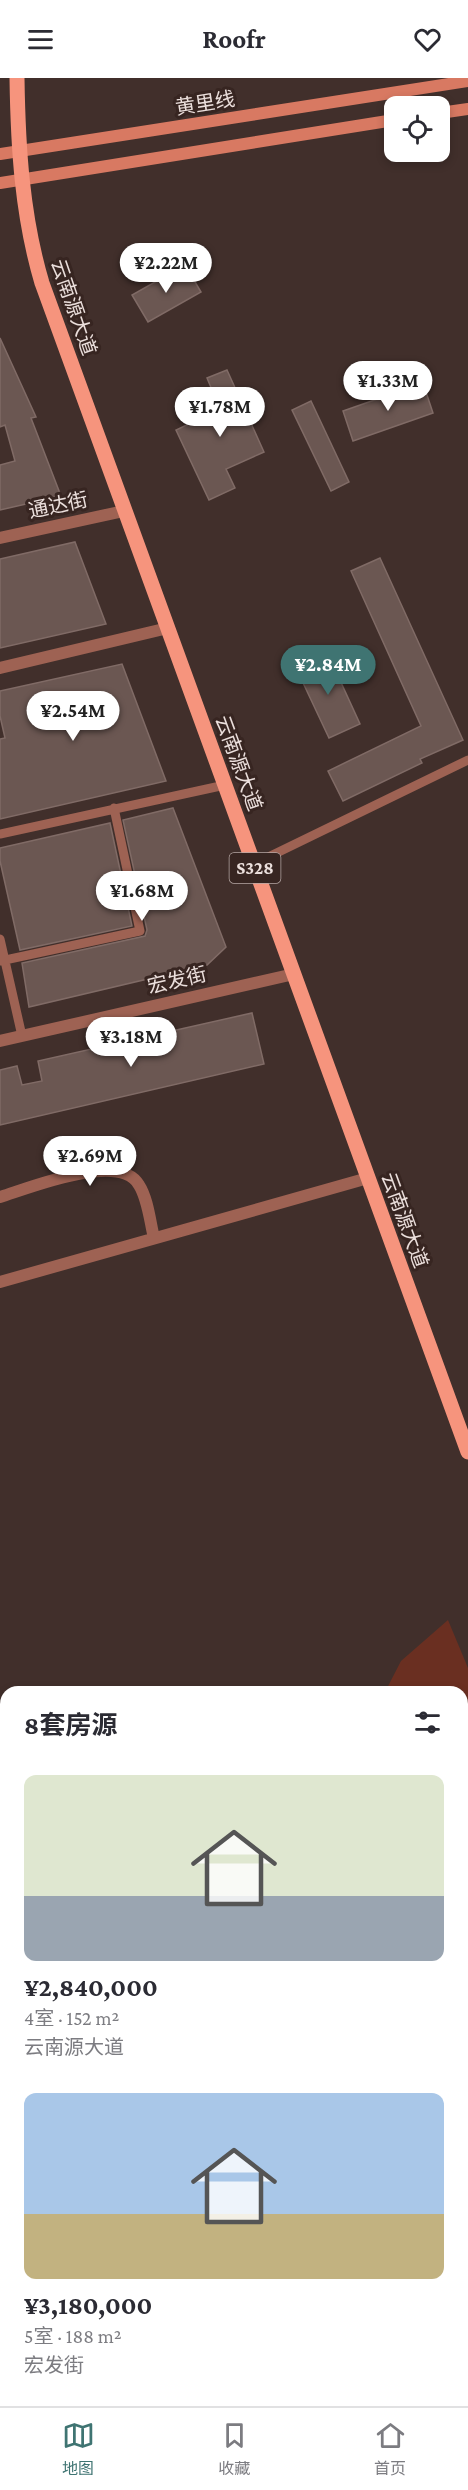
<!DOCTYPE html>
<html lang="zh">
<head>
<meta charset="utf-8">
<style>
  :root { --surface:#fff; --page:#f2f2f3; --text:#2b2b33; --muted:#7c7c81; --line:#e1e1e2; --accent:#3f7472 }
  body { margin:0; font-family:"Crimson Pro","Noto Sans SC",serif; background:var(--page); color:var(--text); height:100vh; display:flex; flex-direction:column; font-size:22px; white-space:nowrap }
  * { box-sizing:border-box; margin:0 }
  p { font-size:20px; color:var(--muted) }
  .icon { flex:none; width:33px; height:33px; fill:none; stroke:currentColor; stroke-width:2; stroke-linecap:round; stroke-linejoin:round }
  .map { position:relative; flex:1; overflow:hidden }
  .panel { position:absolute; left:0px; top:1608px; width:468px; height:720px; display:flex; flex-direction:column; background:var(--surface); border-radius:18px 18px 0 0; box-shadow:0 3px 9px #0003 }
  .panel>* { flex:none }
  .tools { position:absolute; left:384px; top:18px; display:grid; gap:12px }
  .tools a { display:grid; place-items:center; width:66px; height:66px; border-radius:12px; background:var(--surface); box-shadow:0 3px 9px #0003; font-size:30px }
  .price { position:absolute; translate:-50% -51px; padding:0 14px; border-radius:21px; background:#fff; color:#222; font-size:20px; line-height:39px; filter:drop-shadow(0 2px 3px #0008) }
  .price::after { content:''; position:absolute; left:50%; top:36px; width:18px; height:14px; margin-left:-9px; background:inherit; clip-path:polygon(0 0,100% 0,50% 100%) }
  .price.selected { background:var(--accent); color:#fff }
  ul { padding:0; list-style:none }
  li { display:grid; align-content:center; gap:12px; height:318px; padding:0 24px }
  li span { display:grid; place-items:center; height:186px; border-radius:12px; color:#555 }
  li>.icon { margin-inline-start:auto }
  span .icon { width:108px; height:108px; fill:#fffc; stroke-width:1 }
  li b { font-size:26px }
  h2 { display:flex; justify-content:space-between; align-items:center; height:72px; padding:0 24px; font-size:26px }
  header { display:flex; justify-content:space-between; align-items:center; height:78px; padding:0 24px; background:var(--surface); font-size:27px; font-weight:700 }
  .dock { display:flex; justify-content:space-around; align-items:center; height:84px; border-top:2px solid var(--line); background:var(--surface); font-size:16px; color:var(--muted) }
  .dock a { display:grid; justify-items:center; gap:3px }
  .dock .selected { color:var(--accent) }
  .map>svg:first-child { display:block }
  .green { fill:#6a2f21 }
  .building { fill:#6b5752; stroke:#806b66; stroke-width:1.5 }
  .lines { fill:none; stroke-linecap:round; stroke-linejoin:round }
  .service { stroke:#9e6253; stroke-width:9 }
  .minor { stroke:#9e6253; stroke-width:12 }
  .tertiary { stroke:#9e6253; stroke-width:12 }
  .secondary { stroke:#d87962; stroke-width:12 }
  .primary { stroke:#f6947d; stroke-width:15 }
  .labels { text-anchor:middle; stroke-width:6; stroke-linejoin:round; paint-order:stroke }
  .shield { fill:#372521; stroke:#b5a7a4; stroke-width:1.5 }
  .shield-label { font-size:18px; font-weight:bold; fill:#ebdfdc }
  .street-label { font-size:20px; fill:#ebdfdc; stroke:#372521 }
</style>
</head>
<body>
<header><svg class="icon" aria-label="menu" viewBox="0 0 24 24"><path d="M4 6h16M4 12h16M4 18h16"/></svg>Roofr<svg class="icon" aria-label="heart" viewBox="0 0 24 24"><path d="M12 20l-8-8c-3-5 5-10 8-4 3-6 11-1 8 4z"/></svg></header>
<div class="map">
<svg width="468" height="2328" viewBox="0 0 468 2328">
  <rect width="100%" height="100%" fill="#412f2b"/>
  <path class="green" d="M 448,1542 L 468,1590 L 468,1725 L 462,1736 L 462,1614 L 385,1614 L 401,1583 Z
    M 468,1830 L 468,1968 L 462,1964 L 462,1832 Z"/>
  <path class="building" d="M 185,187 L 201,214 L 148,244 L 132,217 Z
    M 0,260 L 36,339 L 31,340 L 61,418 L 0,432 L 0,387 L 15,383 L 5,347 L 0,349 Z
    M 227,292 L 264,374 L 226,391 L 235,410 L 209,422 L 176,352 L 220,331 L 207,300 Z
    M 423,305 L 433,335 L 353,363 L 343,333 Z
    M 311,323 L 349,404 L 331,413 L 292,332 Z
    M 75,464 L 106,546 L 0,570 L 0,481 Z
    M 380,480 L 463,662 L 420,681 L 422,685 L 343,723 L 328,693 L 421,648 L 351,493 Z
    M 328,576 L 360,646 L 329,660 L 296,590 Z
    M 122,586 L 166,703 L 0,741 L 0,661 L 5,660 L 0,638 L 0,613 Z
    M 173,730 L 226,869 L 207,887 L 29,929 L 22,885 L 145,858 L 147,852 L 123,742 Z
    M 110,745 L 132,848 L 20,872 L 0,783 L 0,770 Z
    M 252,935 L 264,986 L 0,1047 L 0,992 L 17,988 L 22,1007 L 42,1003 L 38,983 Z"/>
  <g class="lines">
    <path class="service" d="M 0,756 L 225,707
      M 254,786 L 468,682
      M 0,861 L 22,958
      M 0,883 L 140,853 L 114,730"/>
    <path class="minor" d="M 0,460 L 124,433
      M 0,590 L 168,550
      M 0,1119 C 29,1110 120,1073 139,1107 C 148,1121 150,1144 154,1160
      M 0,1204 L 368,1100
      M 0,2226 L 6,2239
      M 44,2322 L 47,2328"/>
    <path class="tertiary" d="M 0,963 L 294,896"/>
    <path class="secondary" d="M 440,35 L 468,31
      M 0,76 L 468,3
      M 0,105 L 394,42"/>
    <path class="primary" d="M 17,0 C 18,69 22,138 42,205 L 468,1374
      M 462,1787 L 468,1785
      M 0,1928 L 6,1926"/>
  </g>
  <g class="labels">
    <rect class="shield" x="229.5" y="775" width="51" height="30" rx="4.5"/>
    <g class="shield-label">
      <text x="255" y="796">S328</text>
    </g>
    <g class="street-label">
      <text transform="translate(205 25) rotate(-9)" y="7">黄里线</text>
      <text transform="translate(74 229) rotate(71)" y="7">云南源大道</text>
      <text transform="translate(58 427) rotate(-12)" y="7">通达街</text>
      <text transform="translate(239 685) rotate(70)" y="7">云南源大道</text>
      <text transform="translate(177 902) rotate(-13)" y="7">宏发街</text>
      <text transform="translate(405 1142) rotate(70)" y="7">云南源大道</text>
    </g>
  </g>
</svg>
<div class="tools">
<a><svg class="icon" aria-label="locate" viewBox="0 0 24 24"><circle cx="12" cy="12" r="6"/><path d="M12 2v4M12 18v4M2 12h4M18 12h4"/></svg></a>
</div>
<b class="price" style="left:166px;top:216px">¥2.22M</b>
<b class="price" style="left:388px;top:334px">¥1.33M</b>
<b class="price" style="left:220px;top:360px">¥1.78M</b>
<b class="price selected" style="left:328px;top:618px">¥2.84M</b>
<b class="price" style="left:73px;top:664px">¥2.54M</b>
<b class="price" style="left:142px;top:844px">¥1.68M</b>
<b class="price" style="left:131px;top:990px">¥3.18M</b>
<b class="price" style="left:90px;top:1109px">¥2.69M</b>
<section class="panel">
<h2>8套房源<svg class="icon" aria-label="filters" viewBox="0 0 24 24"><path d="M4 7h16M4 17h16"/><circle cx="9" cy="7" r="2"/><circle cx="15" cy="17" r="2"/></svg></h2>
<ul>
<li><span style="background:linear-gradient(#dfe7d0 65%,#9aa5b1 0)"><svg class="icon" aria-label="home" viewBox="0 0 24 24"><path d="M3 11l9-7 9 7M6 9v11h12V9"/></svg></span><div><b>¥2,840,000</b><p>4室 · 152 m²</p><p>云南源大道</p></div></li>
<li><span style="background:linear-gradient(#a9c7e8 65%,#c2b280 0)"><svg class="icon" aria-label="home" viewBox="0 0 24 24"><path d="M3 11l9-7 9 7M6 9v11h12V9"/></svg></span><div><b>¥3,180,000</b><p>5室 · 188 m²</p><p>宏发街</p></div></li>
</ul>
</section>
</div>
<nav class="dock">
<a class="selected"><svg class="icon" aria-label="map" viewBox="0 0 24 24"><path d="M3 6l6-2 6 2 6-2v14l-6 2-6-2-6 2zM9 4v14M15 6v14"/></svg>地图</a>
<a><svg class="icon" aria-label="saved" viewBox="0 0 24 24"><path d="M7 4h10v16l-5-4-5 4z"/></svg>收藏</a>
<a><svg class="icon" aria-label="home" viewBox="0 0 24 24"><path d="M3 11l9-7 9 7M6 9v11h12V9"/></svg>首页</a>
</nav>
</body>
</html>
